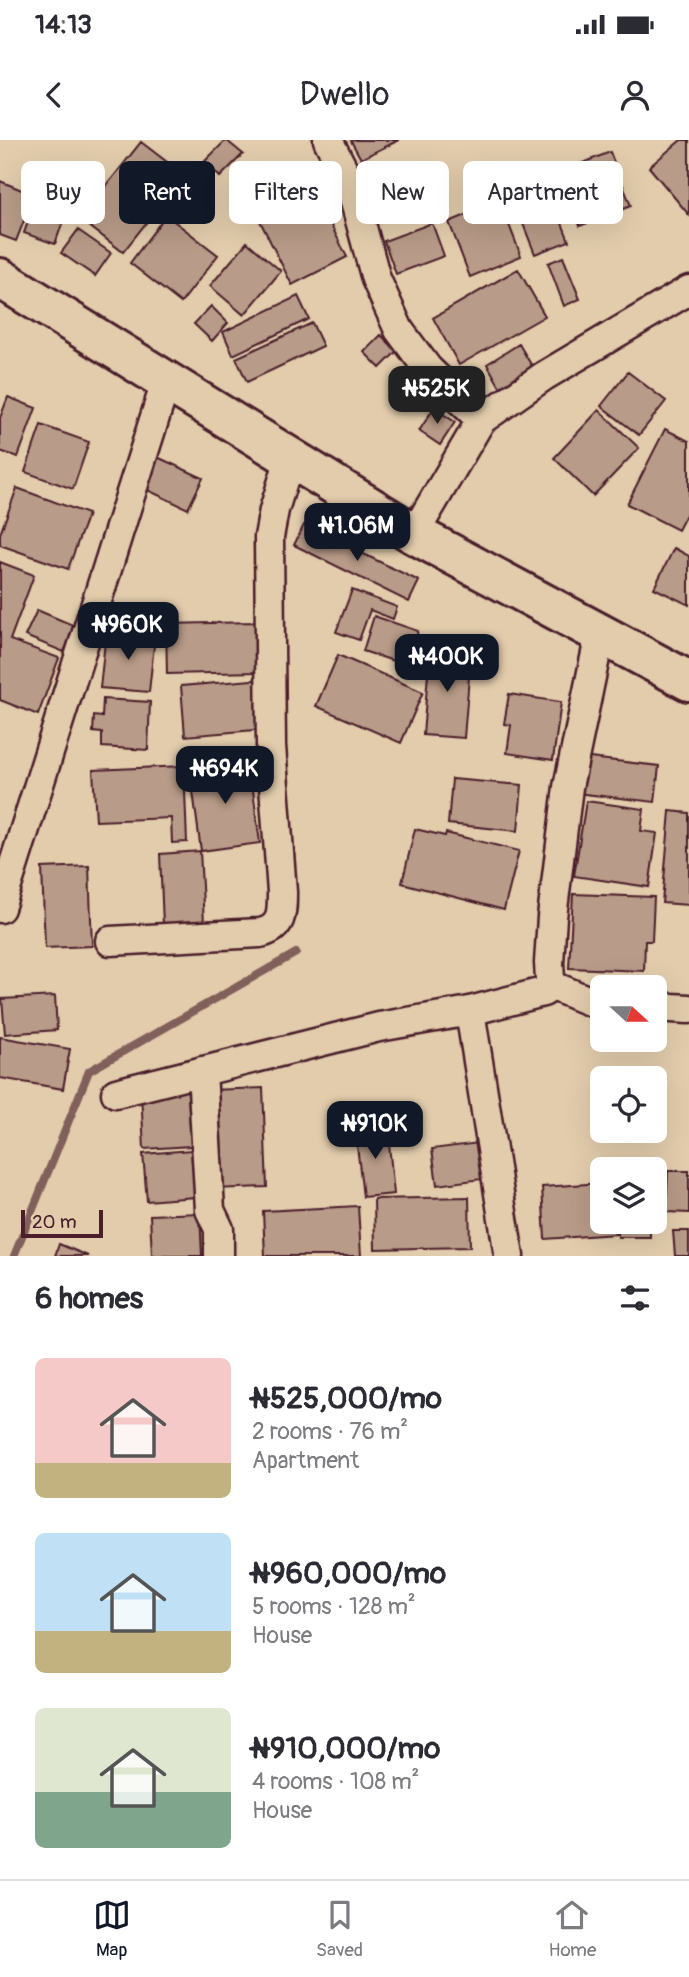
<!DOCTYPE html>
<html lang="en">
<head>
<meta charset="utf-8">
<style>
  :root { --surface:#fff; --page:#f2f2f3; --text:#2b2b33; --muted:#7c7c81; --line:#e1e1e2; --accent:#111827 }
  body { margin:0; font-family:Pangolin,sans-serif; background:var(--page); color:var(--text); height:100vh; display:flex; flex-direction:column; font-size:26px; white-space:nowrap }
  * { box-sizing:border-box; margin:0 }
  p { font-size:23px; color:var(--muted) }
  .icon { flex:none; width:38px; height:38px; fill:none; stroke:currentColor; stroke-width:2; stroke-linecap:round; stroke-linejoin:round }
  .map { position:relative; height:1116px; overflow:hidden }
  .panel { display:flex; flex-direction:column; background:var(--surface); flex:1 }
  .panel>* { flex:none }
  .top-card { position:absolute; left:21px; top:21px; width:648px; height:63px; display:flex; gap:14px }
  .needle { width:46px; rotate:111deg }
  .fabs { position:absolute; left:590px; top:835px; display:grid; gap:14px }
  .fabs a { display:grid; place-items:center; width:77px; height:77px; border-radius:10px; background:var(--surface); box-shadow:0 7px 28px #0002; font-size:35px }
  .scale { position:absolute; left:21px; bottom:18px; width:82px; box-sizing:border-box; padding-left:7px; border:4px solid #4a1f2b; border-top:0; font-size:19px; line-height:24px; white-space:nowrap; color:#4a1f2b; -webkit-text-stroke:5px #e2ccac; paint-order:stroke }
  .price { position:absolute; translate:-50% -60px; padding:0 16px; border-radius:14px; background:var(--accent); color:#fff; font-size:23px; line-height:46px; filter:drop-shadow(0 2px 4px #0008) }
  .price::after { content:''; position:absolute; left:50%; top:42px; width:21px; height:16px; margin-left:-10px; background:inherit; clip-path:polygon(0 0,100% 0,50% 100%) }
  .price.current { background:#222; color:#fff }
  ul { padding:0; list-style:none }
  li { display:flex; align-items:center; gap:21px; height:175px; padding:0 35px }
  li span { display:grid; place-items:center; flex:none; width:196px; height:140px; border-radius:10px; color:#555 }
  li>.icon { margin-inline-start:auto }
  span .icon { width:84px; height:84px; fill:#fffc; stroke-width:1 }
  li b { font-size:30px }
  h2 { display:flex; justify-content:space-between; align-items:center; height:84px; padding:0 35px; font-size:30px }
  .tag { padding:0 24px; border-radius:10px; background:var(--surface); box-shadow:0 7px 28px #0002; font-size:24px; line-height:63px }
  .tag.current { background:var(--accent); color:#fff }
  .status { display:flex; justify-content:space-between; align-items:center; height:49px; padding:0 35px; background:var(--surface); direction:ltr }
  .status svg { height:19px; fill:currentColor }
  header { display:flex; justify-content:space-between; align-items:center; height:91px; padding:0 35px; background:var(--surface); font-size:32px; font-weight:600 }
  .menu { display:flex; justify-content:space-around; align-items:center; height:98px; border-top:2px solid var(--line); background:var(--surface); font-size:19px; color:var(--muted) }
  .menu a { display:grid; justify-items:center; gap:4px }
  .menu .current { color:var(--accent) }
  .map>svg:first-child { display:block }
  .lines { fill:none; stroke-linecap:round; stroke-linejoin:round }
  .stream { stroke:#815e5a; stroke-width:8 }
  .building { fill:#b89b88; stroke:#4a1f2b; stroke-width:2 }
  .street-casing { stroke:#4a1f2b; stroke-width:33 }
  .secondary-casing { stroke:#4a1f2b; stroke-width:44 }
  .street { stroke:#e2ccac; stroke-width:28 }
  .secondary { stroke:#e2ccac; stroke-width:38 }
</style>
</head>
<body>
<div class="status"><b>14:13</b><svg viewBox="0 0 49 12"><path d="M0 12V9h3v3zM5 12V6h3v6zM10 12V3h3v9zM15 12V0h3v12zM26 1h20v11H26zM47 4h2v5h-2z"/></svg></div>
<header><svg class="icon" aria-label="back" viewBox="0 0 24 24"><path d="M15 5l-7 7 7 7"/></svg>Dwello<svg class="icon" aria-label="person" viewBox="0 0 24 24"><circle cx="12" cy="8" r="4"/><path d="M4 21q1-7 8-7t8 7"/></svg></header>
<div class="map">
<svg width="689" height="1116" viewBox="0 0 689 1116">
  <rect width="100%" height="100%" fill="#e2ccac"/>
  <filter id="ink" filterUnits="userSpaceOnUse"><feTurbulence type="fractalNoise" baseFrequency=".0143" numOctaves="2"/><feDisplacementMap in="SourceGraphic" scale="14" xChannelSelector="R" yChannelSelector="G"/><feConvolveMatrix kernelMatrix="1 2 1 2 8 2 1 2 1" color-interpolation-filters="sRGB"/></filter>
  <g filter="url(#ink)">
    <g class="lines">
      <path class="stream" d="M 14,1116 L 89,931 L 296,813"/>
    </g>
    <path class="building" d="M 226,0 L 243,14 L 220,37 L 205,21 Z
      M 354,0 L 399,0 L 361,19 L 351,1 Z
      M 681,0 L 689,0 L 689,75 L 649,27 Z
      M 141,2 L 184,35 L 123,112 L 80,79 Z
      M 610,12 L 631,66 L 580,86 L 560,32 Z
      M 43,39 L 74,50 L 55,104 L 24,93 Z
      M 0,41 L 34,55 L 16,101 L 0,95 Z
      M 546,42 L 569,101 L 535,114 L 512,56 Z
      M 314,51 L 347,117 L 292,145 L 259,79 Z
      M 500,61 L 521,116 L 470,137 L 449,82 Z
      M 166,75 L 218,115 L 181,163 L 130,123 Z
      M 432,83 L 444,116 L 396,134 L 384,101 Z
      M 78,90 L 111,113 L 95,136 L 61,113 Z
      M 247,102 L 281,131 L 244,175 L 210,146 Z
      M 563,117 L 580,159 L 564,166 L 548,123 Z
      M 518,129 L 545,176 L 459,225 L 433,178 Z
      M 298,156 L 309,179 L 233,215 L 223,192 Z
      M 211,166 L 228,183 L 212,201 L 194,184 Z
      M 312,183 L 323,206 L 247,242 L 236,218 Z
      M 381,195 L 397,211 L 380,228 L 364,212 Z
      M 519,204 L 533,228 L 500,247 L 487,224 Z
      M 628,232 L 666,261 L 639,295 L 601,266 Z
      M 8,257 L 36,268 L 18,317 L 0,311 L 0,278 Z
      M 434,268 L 455,282 L 440,305 L 419,291 Z
      M 599,270 L 639,308 L 593,356 L 554,318 Z
      M 41,285 L 89,302 L 73,349 L 25,332 Z
      M 665,289 L 689,301 L 689,369 L 678,390 L 627,364 Z
      M 155,316 L 203,338 L 188,369 L 141,347 Z
      M 17,348 L 88,374 L 68,429 L 0,405 L 0,394 Z
      M 304,385 L 419,441 L 409,462 L 294,405 Z
      M 674,408 L 689,416 L 689,465 L 654,448 Z
      M 0,422 L 34,435 L 10,500 L 59,518 L 38,575 L 0,560 Z
      M 352,450 L 397,467 L 393,479 L 370,470 L 359,500 L 336,492 Z
      M 37,470 L 75,486 L 64,512 L 25,496 Z
      M 374,476 L 418,491 L 406,525 L 363,511 Z
      M 256,482 L 257,532 L 167,534 L 166,484 Z
      M 106,492 L 155,496 L 149,552 L 100,548 Z
      M 430,509 L 471,512 L 464,598 L 423,595 Z
      M 338,515 L 423,552 L 401,603 L 316,566 Z
      M 264,539 L 268,589 L 185,596 L 181,546 Z
      M 509,554 L 561,562 L 553,620 L 507,613 L 511,585 L 504,584 Z
      M 103,559 L 150,562 L 148,610 L 102,607 L 102,593 L 93,592 L 94,576 L 102,577 Z
      M 581,617 L 659,626 L 655,662 L 576,653 Z
      M 249,620 L 260,703 L 201,711 L 190,629 Z
      M 184,626 L 187,702 L 172,703 L 171,678 L 96,681 L 93,630 Z
      M 452,639 L 522,645 L 518,691 L 448,684 Z
      M 586,661 L 644,669 L 641,691 L 657,693 L 649,747 L 574,736 Z
      M 670,671 L 689,673 L 689,765 L 662,763 Z
      M 415,689 L 445,696 L 446,693 L 519,711 L 504,770 L 402,743 Z
      M 200,711 L 204,782 L 163,785 L 160,714 Z
      M 89,726 L 92,806 L 45,808 L 42,728 Z
      M 573,754 L 654,757 L 652,801 L 645,801 L 644,831 L 569,828 Z
      M 55,856 L 57,890 L 5,894 L 2,859 Z
      M 0,897 L 70,909 L 63,949 L 0,938 Z
      M 263,948 L 267,1047 L 214,1049 L 210,950 Z
      M 188,950 L 191,1006 L 144,1009 L 141,953 Z
      M 387,984 L 394,1054 L 363,1057 L 355,988 Z
      M 486,1002 L 490,1038 L 437,1045 L 432,1009 Z
      M 191,1010 L 195,1057 L 147,1061 L 143,1014 Z
      M 668,1031 L 689,1031 L 689,1073 L 666,1072 Z
      M 602,1043 L 602,1082 L 615,1082 L 616,1094 L 545,1099 L 542,1047 Z
      M 469,1057 L 470,1107 L 375,1109 L 374,1059 Z
      M 358,1066 L 361,1116 L 265,1116 L 263,1071 Z
      M 200,1073 L 202,1116 L 152,1116 L 150,1075 Z
      M 618,1082 L 650,1082 L 650,1097 L 618,1097 Z
      M 673,1091 L 689,1091 L 689,1116 L 675,1116 Z
      M 59,1104 L 88,1116 L 55,1116 Z"/>
    <g class="lines">
      <g class="street-casing">
        <path id="street" d="M 328,0 L 350,43 L 376,139 L 399,190 L 428,229 L 481,280
          M 414,394 L 481,280 L 544,236 L 689,150
          M 600,494 L 568,647 L 552,777 L 549,823 L 550,839 L 553,846 L 594,863 L 602,863
          M 0,768 L 166,242
          M 110,801 L 260,793 C 283,788 282,772 282,752 L 271,606 L 269,397 L 274,370 L 290,318
          M 654,867 L 689,869
          M 470,871 L 509,1116
          M 202,931 L 210,1070 L 219,1089 L 219,1116
          M 116,953 L 379,887 L 470,871 L 543,852 L 553,846"/>
      </g>
      <g class="secondary-casing">
        <path id="secondary" d="M 0,138 L 414,394 L 689,541"/>
      </g>
      <use href="#street" class="street"/>
      <use href="#secondary" class="secondary"/>
    </g>
  </g>
</svg>
<div class="fabs">
<a><svg class="needle" viewBox="-14 -14 28 28"><path d="M0-13l5 13h-10z" fill="#e53935"/><path d="M0 13l5-13h-10z" fill="#7c7c81"/></svg></a>
<a><svg class="icon" aria-label="locate" viewBox="0 0 24 24"><circle cx="12" cy="12" r="6"/><path d="M12 2v4M12 18v4M2 12h4M18 12h4"/></svg></a>
<a><svg class="icon" aria-label="layers" viewBox="0 0 24 24"><path d="M12 4l9 5-9 5-9-5zM3 14l9 5 9-5"/></svg></a>
</div>
<div class="scale">20 m</div>
<b class="price current" style="left:437px;top:286px">₦525K</b>
<b class="price" style="left:357px;top:423px">₦1.06M</b>
<b class="price" style="left:128px;top:522px">₦960K</b>
<b class="price" style="left:447px;top:554px">₦400K</b>
<b class="price" style="left:225px;top:666px">₦694K</b>
<b class="price" style="left:375px;top:1021px">₦910K</b>
<div class="top-card">
<a class="tag">Buy</a>
<a class="tag current">Rent</a>
<a class="tag">Filters</a>
<a class="tag">New</a>
<a class="tag">Apartment</a>
</div>
</div>
<section class="panel">
<h2>6 homes<svg class="icon" aria-label="filters" viewBox="0 0 24 24"><path d="M4 7h16M4 17h16"/><circle cx="9" cy="7" r="2"/><circle cx="15" cy="17" r="2"/></svg></h2>
<ul>
<li><span style="background:linear-gradient(#f6c9c9 75%,#c2b280 0)"><svg class="icon" aria-label="home" viewBox="0 0 24 24"><path d="M3 11l9-7 9 7M6 9v11h12V9"/></svg></span><div><b>₦525,000/mo</b><p>2 rooms · 76 m²</p><p>Apartment</p></div></li>
<li><span style="background:linear-gradient(#bfe0f5 70%,#c2b280 0)"><svg class="icon" aria-label="home" viewBox="0 0 24 24"><path d="M3 11l9-7 9 7M6 9v11h12V9"/></svg></span><div><b>₦960,000/mo</b><p>5 rooms · 128 m²</p><p>House</p></div></li>
<li><span style="background:linear-gradient(#dfe7d0 60%,#7fa58c 0)"><svg class="icon" aria-label="home" viewBox="0 0 24 24"><path d="M3 11l9-7 9 7M6 9v11h12V9"/></svg></span><div><b>₦910,000/mo</b><p>4 rooms · 108 m²</p><p>House</p></div></li>
</ul>
</section>
<nav class="menu">
<a class="current"><svg class="icon" aria-label="map" viewBox="0 0 24 24"><path d="M3 6l6-2 6 2 6-2v14l-6 2-6-2-6 2zM9 4v14M15 6v14"/></svg>Map</a>
<a><svg class="icon" aria-label="saved" viewBox="0 0 24 24"><path d="M7 4h10v16l-5-4-5 4z"/></svg>Saved</a>
<a><svg class="icon" aria-label="home" viewBox="0 0 24 24"><path d="M3 11l9-7 9 7M6 9v11h12V9"/></svg>Home</a>
</nav>
</body>
</html>
